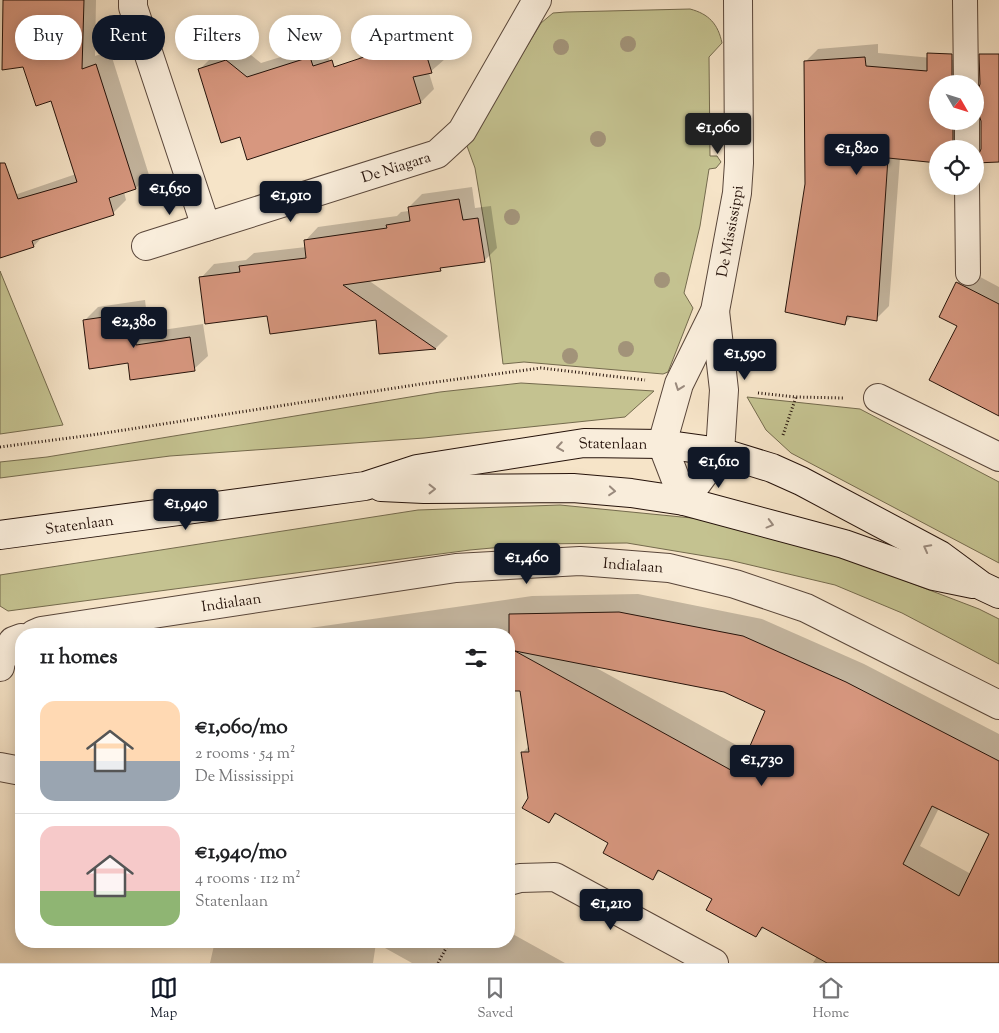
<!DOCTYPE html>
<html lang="en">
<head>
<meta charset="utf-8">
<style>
  :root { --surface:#fff; --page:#f6f6f6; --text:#202124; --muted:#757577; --line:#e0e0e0; --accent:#111827 }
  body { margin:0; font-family:"Sorts Mill Goudy",serif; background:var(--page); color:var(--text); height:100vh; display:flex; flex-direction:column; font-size:19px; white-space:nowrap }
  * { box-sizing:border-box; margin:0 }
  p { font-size:16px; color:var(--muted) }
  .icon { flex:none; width:28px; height:28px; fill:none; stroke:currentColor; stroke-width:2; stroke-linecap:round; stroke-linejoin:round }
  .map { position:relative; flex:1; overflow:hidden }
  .side { position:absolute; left:15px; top:628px; width:500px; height:320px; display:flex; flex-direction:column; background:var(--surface); border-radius:20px; box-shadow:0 2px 12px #0003 }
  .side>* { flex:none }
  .guide { position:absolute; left:15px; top:15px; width:500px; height:45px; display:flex; gap:10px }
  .needle { width:32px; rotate:129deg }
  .tools { position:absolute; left:929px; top:75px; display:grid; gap:10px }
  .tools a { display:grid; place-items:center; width:55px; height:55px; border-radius:50%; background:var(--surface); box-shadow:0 2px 12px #0003; font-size:25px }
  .price { position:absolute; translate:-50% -42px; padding:0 11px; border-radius:5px; background:var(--accent); color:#fff; font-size:16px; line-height:32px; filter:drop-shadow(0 1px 2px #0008) }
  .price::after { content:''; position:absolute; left:50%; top:30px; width:15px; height:11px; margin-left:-8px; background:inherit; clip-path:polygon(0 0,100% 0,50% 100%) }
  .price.current { background:#222; color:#fff }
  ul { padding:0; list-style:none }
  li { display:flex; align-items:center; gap:15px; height:125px; padding:0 25px }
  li+li { border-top:1px solid var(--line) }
  li span { display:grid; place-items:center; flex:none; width:140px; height:100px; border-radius:15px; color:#555 }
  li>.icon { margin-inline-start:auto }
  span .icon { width:60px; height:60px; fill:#fffc; stroke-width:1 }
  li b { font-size:21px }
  h2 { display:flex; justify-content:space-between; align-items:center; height:60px; padding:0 25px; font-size:21px }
  .pill { padding:0 18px; border-radius:22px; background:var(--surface); box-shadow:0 2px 12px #0003; font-size:18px; line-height:45px }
  .pill.current { background:var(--accent); color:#fff }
  .tab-bar { display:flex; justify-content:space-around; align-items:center; height:70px; border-top:1px solid var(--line); background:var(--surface); font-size:14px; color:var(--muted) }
  .tab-bar a { display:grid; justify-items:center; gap:2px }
  .tab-bar .current { color:var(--accent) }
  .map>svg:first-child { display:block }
  .green { fill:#c4c290; stroke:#746a4d }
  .shadow { fill:#0003; fill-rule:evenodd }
  .building { fill:#d7977f; stroke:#25120a; fill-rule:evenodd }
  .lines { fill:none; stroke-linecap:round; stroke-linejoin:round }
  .service-casing { stroke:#59463a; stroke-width:26 }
  .minor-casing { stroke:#59463a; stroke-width:30 }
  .secondary-casing { stroke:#25120a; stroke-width:30 }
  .path { stroke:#25120a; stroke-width:3; stroke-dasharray:1 2.5; stroke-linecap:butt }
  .service { stroke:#f9eddb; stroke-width:24 }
  .minor { stroke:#f9eddb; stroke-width:28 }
  .secondary { stroke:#f9eddb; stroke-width:28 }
  .tree { fill:#a29379 }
  .oneway { stroke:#9a8a7d }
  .labels { text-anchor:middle; stroke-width:4.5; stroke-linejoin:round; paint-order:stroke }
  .street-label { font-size:15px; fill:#25120a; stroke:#f9eddb }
</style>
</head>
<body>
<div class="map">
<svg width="999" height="963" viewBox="0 0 999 963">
  <rect width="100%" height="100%" fill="#f6e4c8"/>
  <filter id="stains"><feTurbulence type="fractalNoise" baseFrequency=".004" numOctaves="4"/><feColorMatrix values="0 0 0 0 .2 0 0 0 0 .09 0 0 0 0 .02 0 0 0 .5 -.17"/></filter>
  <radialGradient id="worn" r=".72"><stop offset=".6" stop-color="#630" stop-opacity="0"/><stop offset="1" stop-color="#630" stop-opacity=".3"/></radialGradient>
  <path class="green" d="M 690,9 C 709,14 718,24 722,43 L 709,57 L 710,156 L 717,156 L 721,162 L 716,168 L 709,169 L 700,226 L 684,293 L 693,308 L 668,372 L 663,374 L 524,362 L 503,364 L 491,264 L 475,168 L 467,146 L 541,23 L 553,13 L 566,12 Z
    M 0,271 L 63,425 L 0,434 Z
    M 521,383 L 654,391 L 625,417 L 424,438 L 170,456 L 0,478 L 0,462 L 47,457 L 440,392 Z
    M 747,397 L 860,409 L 999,482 L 999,563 L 791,453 L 766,430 Z
    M 560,505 L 702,519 L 827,551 L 979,609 L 999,619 L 999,664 L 902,613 L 835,585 L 729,560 L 627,543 L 536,544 L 470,550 L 8,611 L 0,606 L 0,575 L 418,510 Z"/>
  <path class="shadow" d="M 5,0 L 96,0 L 95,56 L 110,51 L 149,175 L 136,188 L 124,192 L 126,200 L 113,213 L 43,236 L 34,246 L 0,257 L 0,200 L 76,174 L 52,99 Z
    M 434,26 L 445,59 L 429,73 L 434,89 L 421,102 L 357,60 L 370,46 Z
    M 323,44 L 350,115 L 241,135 L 200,69 L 213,56 L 241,47 L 261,63 Z
    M 878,44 L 878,53 L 965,61 L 966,84 L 938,84 L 938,121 L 963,121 L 961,149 L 938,149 L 900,158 L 889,306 L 876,319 L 853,315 L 844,324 L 807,184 L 805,62 L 818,49 Z
    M 472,187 L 475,208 L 491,206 L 497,248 L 484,261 L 443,266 L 440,269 L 368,280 L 448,336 L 436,348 L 380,353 L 377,318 L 268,314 L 201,278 L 214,264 L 246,260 L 254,253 L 306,247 L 305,241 L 318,227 L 397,216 L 401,212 L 409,211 L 409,207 L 422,194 Z
    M 969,271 L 999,287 L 999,414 L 959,326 L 957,283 Z
    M 145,300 L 149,332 L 203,324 L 208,356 L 194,369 L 129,362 L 84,321 L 98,307 Z
    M 638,594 L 762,619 L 864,664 L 999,734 L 999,963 L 813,963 L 817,956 L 765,927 L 756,935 L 713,899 L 661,870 L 653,878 L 610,843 L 557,813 L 549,822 L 529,798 L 522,753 L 529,746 L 521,690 L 509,690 L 509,634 L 268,634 L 532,596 ZM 591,665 L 724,691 L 766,710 L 749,752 ZM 939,808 L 991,834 L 971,874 L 920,846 Z
    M 509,932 L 565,963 L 412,963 L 376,943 L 373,963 L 210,963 L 215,941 L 509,941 Z"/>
  <path class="building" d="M 3,0 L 84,0 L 82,69 L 96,64 L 136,189 L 109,198 L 114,215 L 32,241 L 34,247 L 0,258 L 0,163 L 5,163 L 18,199 L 77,182 L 51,101 L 36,106 L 23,67 L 2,70 Z
    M 421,38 L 432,73 L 413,77 L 421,103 L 247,160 L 240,137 L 221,143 L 198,69 L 226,60 L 247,77 L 310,57 L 313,66 L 332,60 L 334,67 Z
    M 927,53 L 952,54 L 952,84 L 938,84 L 938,121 L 953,121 L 953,149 L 938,149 L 938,163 L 888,158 L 877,321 L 847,316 L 845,325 L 785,312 L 805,184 L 804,61 L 865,57 L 866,66 L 927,71 Z
    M 979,54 L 999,54 L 999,162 L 975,163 L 981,149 L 981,121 L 979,115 L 975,110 L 975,94 L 978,90 L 980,84 Z
    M 459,199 L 463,220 L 478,218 L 485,262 L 440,268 L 441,271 L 343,285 L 436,349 L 379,354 L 376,320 L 270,334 L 267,316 L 205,324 L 199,277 L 240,272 L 239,266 L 306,258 L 304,240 L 387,228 L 386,225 L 410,221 L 408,207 Z
    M 956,282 L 999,304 L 999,416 L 929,380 L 957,326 L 939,317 Z
    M 131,313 L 136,345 L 190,337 L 195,371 L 130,380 L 128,363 L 89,369 L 83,320 Z
    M 619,612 L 743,636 L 846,682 L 999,761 L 999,963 L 827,963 L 762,927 L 756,937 L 706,910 L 712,899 L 658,870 L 653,880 L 603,853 L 608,843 L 555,813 L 549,823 L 522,808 L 528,798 L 521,752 L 529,752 L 520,691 L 509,691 L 509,614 ZM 515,651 L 724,692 L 765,711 L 738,774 ZM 932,806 L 989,834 L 959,896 L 903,864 Z"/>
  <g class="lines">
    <g class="service-casing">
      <path id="service" d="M 965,0 L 966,84
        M 967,121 L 967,149
        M 967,186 L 968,273"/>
    </g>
    <g class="minor-casing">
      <g id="minor">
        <path id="s1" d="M 133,0 L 133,7 L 206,227 L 437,154 L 462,131 L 537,0"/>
        <path d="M 146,246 L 206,227"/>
        <path d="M 878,398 L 999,457"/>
        <path id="s2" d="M 684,501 L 662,444 L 679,384 L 715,311 L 737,193 L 739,163 L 738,0"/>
        <path d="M 684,501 L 720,452 L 724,390 L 715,311"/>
        <path id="s3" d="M 34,634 L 41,631 L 456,568 L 580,561 L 669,568 L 735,584 L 806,608 L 999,705"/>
        <path d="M 0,667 L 1,661 L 13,641 L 21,638"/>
        <path d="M 0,767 L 21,771"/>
        <path d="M 509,881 L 520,878 L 555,877 L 714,963"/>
      </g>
    </g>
    <g class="secondary-casing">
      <g id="secondary">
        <path d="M 381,487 L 424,489 L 573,488 L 631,493 L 684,501 L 844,544 L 934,576 L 973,584"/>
        <path id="s4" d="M 0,535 L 365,486 L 417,469 L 584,443 L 662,444 L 720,452 L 772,468 L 801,481 L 940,555 L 982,586 L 999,594"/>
      </g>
    </g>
    <path class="path" d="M 758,393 L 796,397 L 844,398
      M 783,435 L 796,397
      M 0,447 L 92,435 L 421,384 L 541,368 L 645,380
      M 438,963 L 450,941"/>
    <use href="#service" class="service"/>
    <use href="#minor" class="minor"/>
    <use href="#secondary" class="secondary"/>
  </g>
  <g class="tree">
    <circle cx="628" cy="44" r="8"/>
    <circle cx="561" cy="47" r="8"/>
    <circle cx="598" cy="139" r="8"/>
    <circle cx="512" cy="217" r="8"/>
    <circle cx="662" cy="280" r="8"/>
    <circle cx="626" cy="349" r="8"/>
    <circle cx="570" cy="356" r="8"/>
  </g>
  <defs><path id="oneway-chevron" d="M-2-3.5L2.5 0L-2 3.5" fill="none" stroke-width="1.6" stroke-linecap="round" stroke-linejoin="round" transform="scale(1.25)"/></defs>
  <g class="oneway">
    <use href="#oneway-chevron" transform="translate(679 387) rotate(110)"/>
    <use href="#oneway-chevron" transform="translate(560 447) rotate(171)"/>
    <use href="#oneway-chevron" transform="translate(432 489)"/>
    <use href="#oneway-chevron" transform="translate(612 491) rotate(5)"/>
    <use href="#oneway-chevron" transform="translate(770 524) rotate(15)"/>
    <use href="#oneway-chevron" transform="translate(927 548) rotate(-152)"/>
  </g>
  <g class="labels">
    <g class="street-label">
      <text dy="5" stroke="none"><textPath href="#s1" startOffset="438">De Niagara</textPath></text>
      <text dy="5" stroke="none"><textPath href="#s2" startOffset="286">De Mississippi</textPath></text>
      <text dy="5" stroke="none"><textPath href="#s4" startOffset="621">Statenlaan</textPath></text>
      <text dy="5" stroke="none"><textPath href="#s4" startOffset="80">Statenlaan</textPath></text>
      <text dy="5" stroke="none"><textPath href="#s3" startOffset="605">Indialaan</textPath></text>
      <text dy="5" stroke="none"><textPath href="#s3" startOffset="200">Indialaan</textPath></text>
    </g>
  </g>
  <rect width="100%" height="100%" filter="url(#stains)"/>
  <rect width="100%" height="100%" fill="url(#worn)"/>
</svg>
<div class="tools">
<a><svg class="needle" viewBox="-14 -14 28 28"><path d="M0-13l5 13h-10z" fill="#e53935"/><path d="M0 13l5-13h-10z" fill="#757577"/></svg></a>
<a><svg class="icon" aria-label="locate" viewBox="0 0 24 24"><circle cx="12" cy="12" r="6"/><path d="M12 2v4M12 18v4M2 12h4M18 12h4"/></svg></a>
</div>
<b class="price current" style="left:718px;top:155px">€1,060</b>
<b class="price" style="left:857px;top:176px">€1,820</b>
<b class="price" style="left:170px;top:216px">€1,650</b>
<b class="price" style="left:291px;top:223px">€1,910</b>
<b class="price" style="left:134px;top:349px">€2,380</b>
<b class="price" style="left:745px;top:381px">€1,590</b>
<b class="price" style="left:719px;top:489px">€1,610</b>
<b class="price" style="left:186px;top:531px">€1,940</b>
<b class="price" style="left:527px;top:585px">€1,460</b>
<b class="price" style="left:762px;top:787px">€1,730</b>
<b class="price" style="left:611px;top:931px">€1,210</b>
<div class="guide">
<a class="pill">Buy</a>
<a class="pill current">Rent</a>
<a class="pill">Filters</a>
<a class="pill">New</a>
<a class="pill">Apartment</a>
</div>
<section class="side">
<h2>11 homes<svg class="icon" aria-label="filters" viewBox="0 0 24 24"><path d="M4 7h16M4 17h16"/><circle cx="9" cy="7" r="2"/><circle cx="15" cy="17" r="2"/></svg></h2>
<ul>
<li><span style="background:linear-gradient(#ffd9b3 60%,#9aa5b1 0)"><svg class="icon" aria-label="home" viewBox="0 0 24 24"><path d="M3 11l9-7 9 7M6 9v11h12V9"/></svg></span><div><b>€1,060/mo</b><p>2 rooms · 54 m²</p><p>De Mississippi</p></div></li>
<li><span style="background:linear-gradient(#f6c9c9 65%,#8fb573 0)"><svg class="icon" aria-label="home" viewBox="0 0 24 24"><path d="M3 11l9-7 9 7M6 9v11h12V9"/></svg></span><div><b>€1,940/mo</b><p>4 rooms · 112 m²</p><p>Statenlaan</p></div></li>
</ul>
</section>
</div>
<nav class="tab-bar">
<a class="current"><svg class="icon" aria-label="map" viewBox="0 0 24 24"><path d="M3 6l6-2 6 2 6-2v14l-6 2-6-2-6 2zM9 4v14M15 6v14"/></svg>Map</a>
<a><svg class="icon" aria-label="saved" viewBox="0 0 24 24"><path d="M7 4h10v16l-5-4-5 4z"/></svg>Saved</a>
<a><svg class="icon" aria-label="home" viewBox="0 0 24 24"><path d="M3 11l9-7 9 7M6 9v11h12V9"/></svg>Home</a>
</nav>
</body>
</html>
